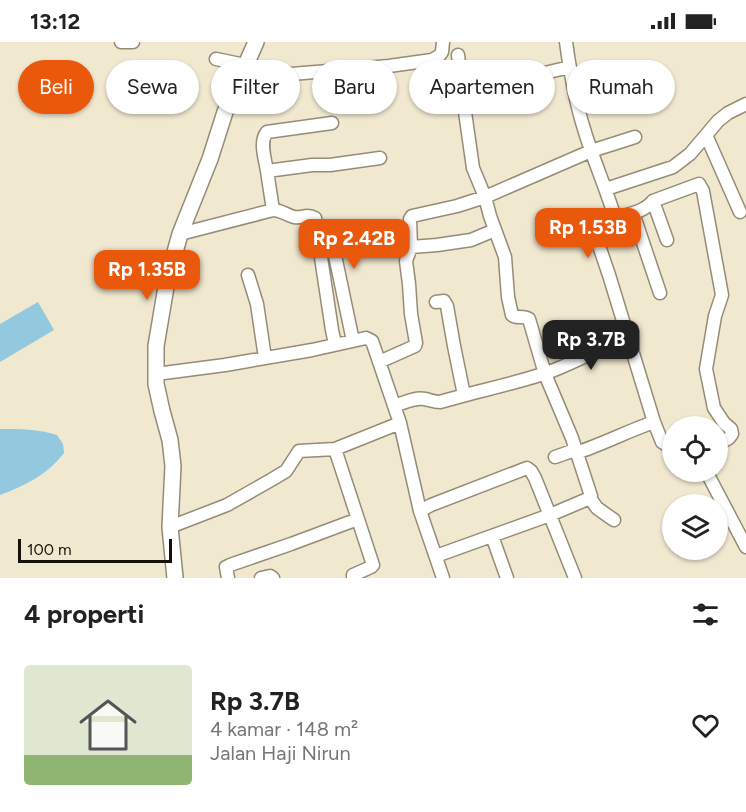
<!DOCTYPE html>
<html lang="id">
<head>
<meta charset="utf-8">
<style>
  :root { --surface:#fff; --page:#f6f6f6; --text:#222; --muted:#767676; --line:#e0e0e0; --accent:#ea580c }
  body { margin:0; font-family:Figtree,sans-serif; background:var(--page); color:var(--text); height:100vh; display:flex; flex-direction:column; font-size:22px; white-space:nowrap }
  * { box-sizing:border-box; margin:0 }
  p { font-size:20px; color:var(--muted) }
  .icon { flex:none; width:33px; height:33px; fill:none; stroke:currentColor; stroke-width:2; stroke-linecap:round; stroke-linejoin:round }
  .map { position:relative; height:536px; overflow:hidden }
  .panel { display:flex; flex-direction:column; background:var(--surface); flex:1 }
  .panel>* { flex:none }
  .banner { position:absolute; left:18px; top:18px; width:711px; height:54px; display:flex; gap:12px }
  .controls { position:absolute; left:662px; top:374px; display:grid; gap:12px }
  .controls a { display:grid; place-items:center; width:66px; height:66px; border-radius:50%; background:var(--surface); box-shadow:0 2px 4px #0004; font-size:30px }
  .scale { position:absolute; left:18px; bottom:15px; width:154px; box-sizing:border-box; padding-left:6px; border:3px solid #15120a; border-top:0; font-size:16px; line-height:21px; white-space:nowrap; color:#15120a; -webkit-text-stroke:4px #f1e8d0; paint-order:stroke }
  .price { position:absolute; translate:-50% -51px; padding:0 14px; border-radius:12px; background:var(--accent); color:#fff; font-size:20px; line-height:39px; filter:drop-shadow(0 2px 3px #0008) }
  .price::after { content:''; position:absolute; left:50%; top:36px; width:18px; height:14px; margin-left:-9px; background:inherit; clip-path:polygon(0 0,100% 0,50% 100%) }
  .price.active { background:#222; color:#fff }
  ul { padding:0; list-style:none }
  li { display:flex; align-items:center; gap:18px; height:150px; padding:0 24px }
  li+li { border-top:2px solid var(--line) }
  li span { display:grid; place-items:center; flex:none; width:168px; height:120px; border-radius:6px; color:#555 }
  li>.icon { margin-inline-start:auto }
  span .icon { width:72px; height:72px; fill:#fffc; stroke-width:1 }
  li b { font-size:26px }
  h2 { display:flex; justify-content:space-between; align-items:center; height:72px; padding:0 24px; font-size:26px }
  .tag { padding:0 21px; border-radius:27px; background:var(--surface); box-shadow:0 2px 4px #0004; font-size:21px; line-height:54px }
  .tag.active { background:var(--accent); color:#fff }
  .status { display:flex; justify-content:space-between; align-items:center; height:42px; padding:0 30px; background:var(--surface); direction:ltr }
  .status svg { height:16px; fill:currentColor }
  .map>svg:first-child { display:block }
  .water { fill:#92c9df }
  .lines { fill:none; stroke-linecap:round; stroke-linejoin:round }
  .minor-casing { stroke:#948c75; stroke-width:15 }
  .tertiary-casing { stroke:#948c75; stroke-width:18 }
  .minor { stroke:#fff; stroke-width:12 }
  .tertiary { stroke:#fff; stroke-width:15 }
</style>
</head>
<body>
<div class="status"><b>13:12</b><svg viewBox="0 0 49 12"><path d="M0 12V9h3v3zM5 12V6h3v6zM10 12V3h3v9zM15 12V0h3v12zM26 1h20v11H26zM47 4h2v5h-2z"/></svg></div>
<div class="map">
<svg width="746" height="536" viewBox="0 0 746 536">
  <rect width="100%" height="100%" fill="#f1e8d0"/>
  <path class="water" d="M 38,260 L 54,288 L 0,320 L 0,282 Z
    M 0,387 C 20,387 38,387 57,393 L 63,402 L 64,411 C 48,432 25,444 0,453 Z"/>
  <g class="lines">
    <g class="minor-casing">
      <path id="minor" d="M 121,0 L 133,0
        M 566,0 C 570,29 575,59 584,87 C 593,117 606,146 615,176 L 596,185 L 595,192 L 609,233 L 654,380 L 662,400 L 667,403 L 672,402
        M 216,17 L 245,23
        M 240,34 L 267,34 L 389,24 L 432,18 L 439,14 L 442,10 L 443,0
        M 463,57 L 536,33 L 570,25
        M 706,93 L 740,170
        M 267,129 C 265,117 259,99 267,90 L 332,81
        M 606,147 L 673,125 L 690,112 L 718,79 L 728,71 L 746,62
        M 653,159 L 699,142 L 703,149 L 722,253 L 715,274 L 706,327 L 714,366 L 724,381 L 731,387 L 732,392 L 729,396 L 717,403
        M 273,168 L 267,129 L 312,123 L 330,123 L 380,116
        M 633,171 L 660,251
        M 615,176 C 629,172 644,170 653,159 L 667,198
        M 180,192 L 273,168 C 281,168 286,173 294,175 C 302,177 306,171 315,176 L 332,288 L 335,302
        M 318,197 L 328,196 L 332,199 L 353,299
        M 411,205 L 437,203 L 471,198 L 495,188
        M 248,233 L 257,262 L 265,316
        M 436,260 L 444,259 L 447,264 L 454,304 L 464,353
        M 379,320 L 415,304 L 416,301 L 411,272 L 409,242 L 406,219 L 411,205 L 410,177 L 412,174 L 457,164 L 485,155 L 591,109 L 635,95
        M 156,332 L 225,323 L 312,308 L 366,296 L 372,299 L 400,381 L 420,469 L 443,536
        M 394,364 C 404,361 414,355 425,357 C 430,358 434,360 440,360 C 474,350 509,343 543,332 C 572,323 599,304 629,299
        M 335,407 L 373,523 L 371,525 L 353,533 L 353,536
        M 576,411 C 603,402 628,389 654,380
        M 555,415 L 575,408
        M 706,429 L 746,505
        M 590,456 L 597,466 L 614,478
        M 420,469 L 431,463 L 527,426 L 531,429 L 535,436 L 575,536
        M 170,485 L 227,463 L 271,438 L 286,429 L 299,409 L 335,407 L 400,381
        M 492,494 L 507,536
        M 436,514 L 550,473 L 590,456 L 591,454 L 572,396 L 545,332 L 529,277 C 523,273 516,277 512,273 L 508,255 L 505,215 L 490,174 L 485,155 L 473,126 L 464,63 L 458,13
        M 228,536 L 226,525 L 230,523 L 291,502 L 358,477
        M 261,536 L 270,534 L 273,536"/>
    </g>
    <g class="tertiary-casing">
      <path id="tertiary" d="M 175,536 L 170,485 L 173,424 L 170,398 L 162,369 L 156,342 L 156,304 L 167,239 L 180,192 L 210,117 L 225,70 L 256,0"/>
    </g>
    <use href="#minor" class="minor"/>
    <use href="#tertiary" class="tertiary"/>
  </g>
</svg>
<div class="controls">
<a><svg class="icon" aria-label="locate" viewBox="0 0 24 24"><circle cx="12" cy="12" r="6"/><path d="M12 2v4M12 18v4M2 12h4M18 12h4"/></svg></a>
<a><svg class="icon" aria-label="layers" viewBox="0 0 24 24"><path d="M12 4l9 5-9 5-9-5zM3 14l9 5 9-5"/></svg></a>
</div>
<div class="scale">100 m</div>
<b class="price" style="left:588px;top:217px">Rp 1.53B</b>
<b class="price" style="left:354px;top:228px">Rp 2.42B</b>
<b class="price" style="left:147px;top:259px">Rp 1.35B</b>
<b class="price active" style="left:591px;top:329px">Rp 3.7B</b>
<div class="banner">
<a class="tag active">Beli</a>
<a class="tag">Sewa</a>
<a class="tag">Filter</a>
<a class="tag">Baru</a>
<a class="tag">Apartemen</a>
<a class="tag">Rumah</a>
</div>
</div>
<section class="panel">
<h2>4 properti<svg class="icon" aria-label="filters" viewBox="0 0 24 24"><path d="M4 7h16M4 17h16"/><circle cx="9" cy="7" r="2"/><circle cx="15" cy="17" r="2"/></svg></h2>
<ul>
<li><span style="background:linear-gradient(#dfe7d0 75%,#8fb573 0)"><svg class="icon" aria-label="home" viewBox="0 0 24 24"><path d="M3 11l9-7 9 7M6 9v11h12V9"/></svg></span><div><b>Rp 3.7B</b><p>4 kamar · 148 m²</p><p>Jalan Haji Nirun</p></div><svg class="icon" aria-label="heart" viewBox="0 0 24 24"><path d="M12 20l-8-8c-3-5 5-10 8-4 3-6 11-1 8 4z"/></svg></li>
</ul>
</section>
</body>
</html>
